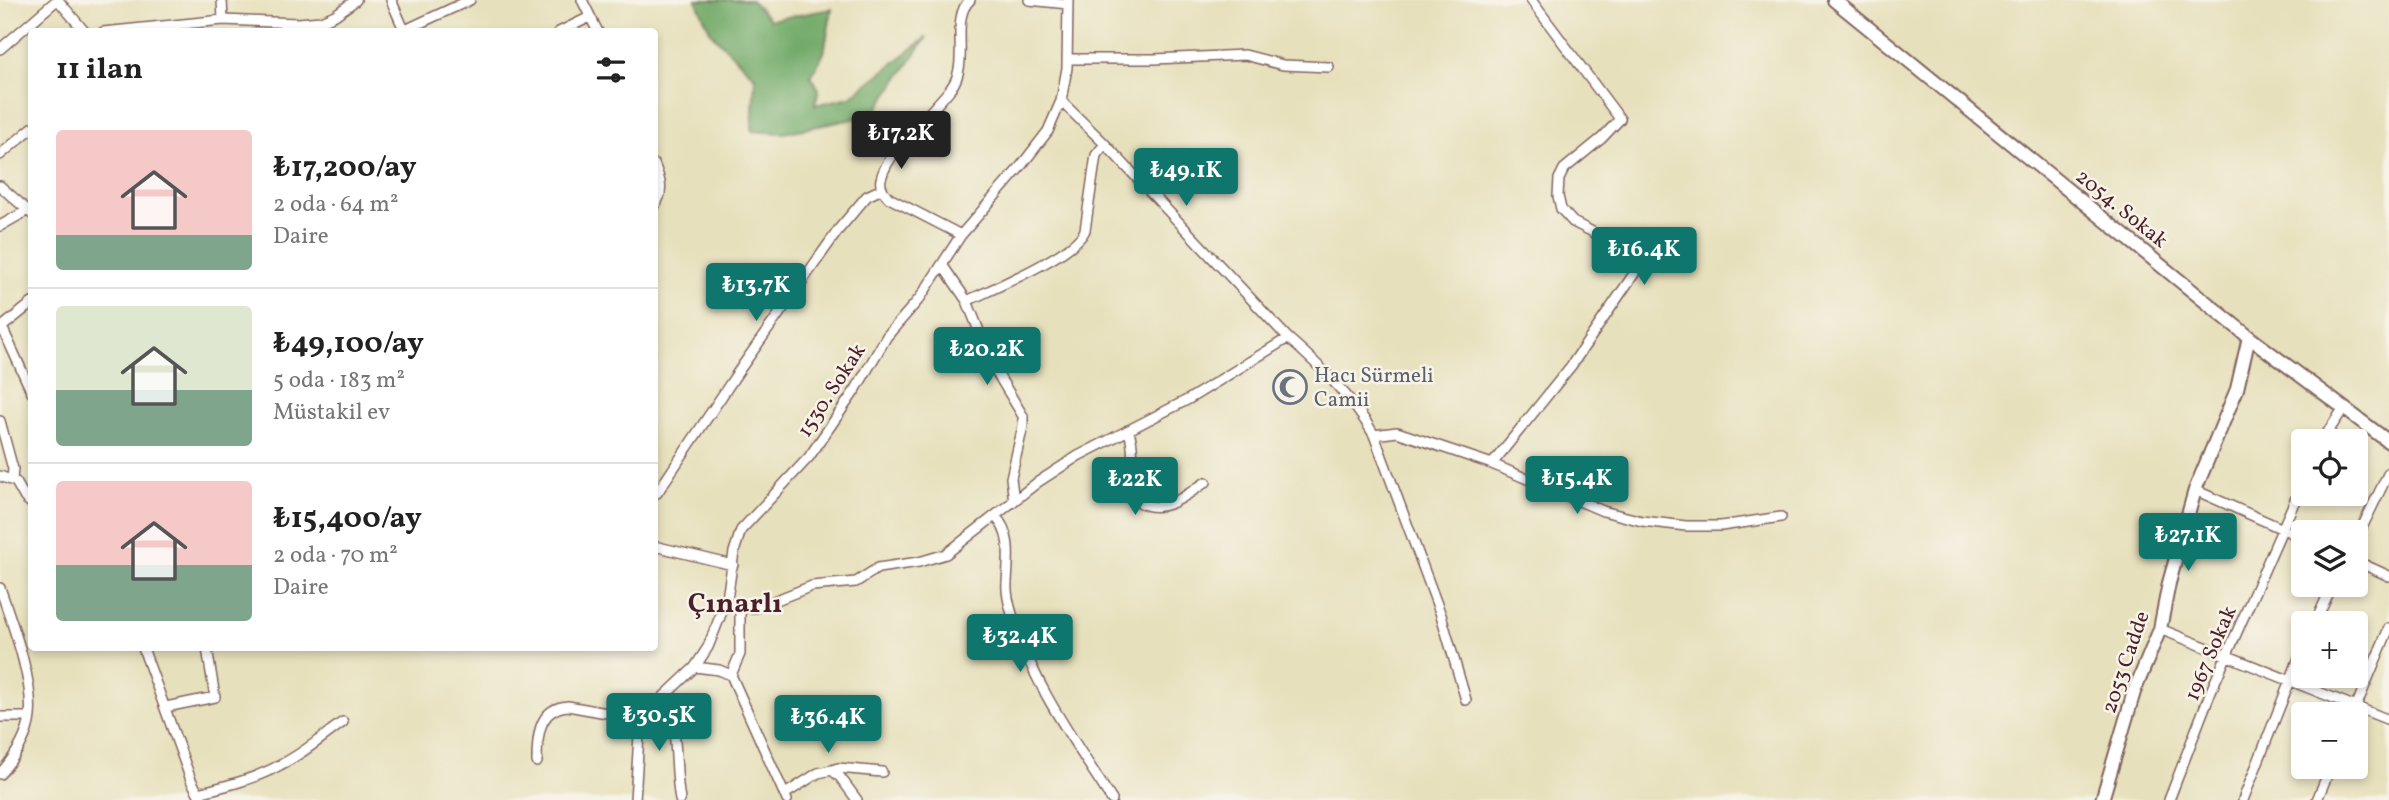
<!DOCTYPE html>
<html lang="tr">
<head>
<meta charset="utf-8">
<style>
  :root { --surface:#fff; --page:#f2f2f2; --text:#222; --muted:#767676; --line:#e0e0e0; --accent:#0f766e }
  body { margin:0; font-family:Vollkorn,serif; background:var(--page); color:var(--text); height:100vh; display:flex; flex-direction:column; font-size:26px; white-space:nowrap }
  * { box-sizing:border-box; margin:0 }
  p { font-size:23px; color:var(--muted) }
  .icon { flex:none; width:38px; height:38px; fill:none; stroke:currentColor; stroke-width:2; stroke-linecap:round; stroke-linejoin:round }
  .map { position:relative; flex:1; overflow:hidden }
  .side { position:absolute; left:28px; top:28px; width:630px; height:623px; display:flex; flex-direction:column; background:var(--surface); border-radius:7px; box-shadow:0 4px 10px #0003 }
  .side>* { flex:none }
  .fabs { position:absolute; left:2291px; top:429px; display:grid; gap:14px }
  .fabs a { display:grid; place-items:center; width:77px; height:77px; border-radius:7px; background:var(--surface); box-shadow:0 4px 10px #0003; font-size:35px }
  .price { position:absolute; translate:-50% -60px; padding:0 16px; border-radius:7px; background:var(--accent); color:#fff; font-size:23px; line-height:46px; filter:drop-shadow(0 2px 4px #0008) }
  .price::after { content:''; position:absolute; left:50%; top:42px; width:21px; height:16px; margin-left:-10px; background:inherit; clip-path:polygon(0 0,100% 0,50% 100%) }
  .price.selected { background:#222; color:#fff }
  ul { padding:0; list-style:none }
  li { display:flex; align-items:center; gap:21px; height:175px; padding:0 28px }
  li+li { border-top:2px solid var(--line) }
  li span { display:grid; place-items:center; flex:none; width:196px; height:140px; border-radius:7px; color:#555 }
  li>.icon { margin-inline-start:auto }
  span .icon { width:84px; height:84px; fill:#fffc; stroke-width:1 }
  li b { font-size:30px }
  h2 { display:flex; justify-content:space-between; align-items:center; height:84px; padding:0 28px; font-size:30px }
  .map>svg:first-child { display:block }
  .forest { fill:#72aa69; stroke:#5e644a; stroke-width:2 }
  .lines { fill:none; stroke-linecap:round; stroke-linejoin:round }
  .street-casing { stroke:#81635e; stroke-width:12 }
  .secondary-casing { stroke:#81635e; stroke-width:16 }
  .street { stroke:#fff; stroke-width:9 }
  .secondary { stroke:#fff; stroke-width:12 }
  .labels { text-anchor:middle; stroke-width:5; stroke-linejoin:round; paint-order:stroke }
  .street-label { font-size:21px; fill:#4a1f2b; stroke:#f7f3e8 }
  .worship-label { font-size:21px; fill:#5b616d; stroke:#f7f3e8; text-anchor:start }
  .district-label { font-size:28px; font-weight:bold; fill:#4a1f2b; stroke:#f7f3e8 }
</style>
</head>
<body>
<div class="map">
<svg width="2389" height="800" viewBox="0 0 2389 800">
  <rect width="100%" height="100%" fill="#f7f3e8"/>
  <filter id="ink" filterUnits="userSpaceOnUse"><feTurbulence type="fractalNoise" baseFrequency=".0143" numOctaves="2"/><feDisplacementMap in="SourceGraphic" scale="14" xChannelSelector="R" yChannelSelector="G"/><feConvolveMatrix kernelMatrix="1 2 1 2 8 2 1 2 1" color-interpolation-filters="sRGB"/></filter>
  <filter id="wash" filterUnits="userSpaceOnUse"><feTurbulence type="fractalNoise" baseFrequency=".00686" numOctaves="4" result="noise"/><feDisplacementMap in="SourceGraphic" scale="28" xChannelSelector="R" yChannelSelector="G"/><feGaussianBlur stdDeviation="1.57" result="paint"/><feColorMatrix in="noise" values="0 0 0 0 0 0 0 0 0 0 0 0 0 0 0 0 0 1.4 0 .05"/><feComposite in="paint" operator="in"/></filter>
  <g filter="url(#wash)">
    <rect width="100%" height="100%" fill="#e7e0bc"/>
    <path class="forest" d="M 696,0 L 751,0 L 770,20 L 832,9 L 824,53 L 811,76 L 819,89 L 815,105 L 850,97 L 927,37 L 873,115 L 783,133 L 752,131 L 755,77 L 711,33 Z"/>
  </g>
  <g filter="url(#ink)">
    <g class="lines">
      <g class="street-casing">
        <path id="street" d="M 58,0 L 85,32
          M 222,0 L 223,20
          M 391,0 L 405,32
          M 582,0 L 598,32
          M 1029,0 L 1068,4
          M 405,30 L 470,0
          M 103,32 L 223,20 L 298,23 L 321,21 L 335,15 L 356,0
          M 559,32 L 590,17
          M 0,49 L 57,0
          M 1068,59 L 1154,59 L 1245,55 L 1283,65 L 1329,67
          M 1061,101 L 1105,144 L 1288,338
          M 0,155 L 32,128
          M 654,164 C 660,178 665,193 654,206
          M 0,186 L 32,214
          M 0,226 L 28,210
          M 961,235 L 889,198 C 884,193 879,187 881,179 C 887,151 933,112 951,88 C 971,63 949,19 970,0
          M 943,266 L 967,301 L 994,368 L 1023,416 L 1023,426 L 1011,478 L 1014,501
          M 967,301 C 992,289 1076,254 1085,230 L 1096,155 L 1105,144
          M 32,303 L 2,327 L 32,393
          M 0,421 L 13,469 L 12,479
          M 1128,430 C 1139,454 1124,484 1141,503 C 1165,515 1187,494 1206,482
          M 1374,435 L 1397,432 L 1492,464 L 1603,511 L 1642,521 L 1686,526 L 1721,526 L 1781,517
          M 2322,441 L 2343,409
          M 1492,464 L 1571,366 L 1642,262 L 1638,255 L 1573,222 L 1561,209 L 1558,196 L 1559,179 L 1564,169 L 1602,138 L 1620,119 L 1531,0
          M 0,476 L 16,482 L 25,498 L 32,504
          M 2195,490 L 2303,538
          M 657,493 L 738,372 L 839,229 L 867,196 L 882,189
          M 995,516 C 1013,534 1008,560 1007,583 C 1006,593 1009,604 1012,614 C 1031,682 1075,742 1112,800
          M 2356,540 L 2389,472
          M 654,546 L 733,565
          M 2356,561 L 2389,576
          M 0,588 C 12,623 34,681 30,716 C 28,737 13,759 0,774
          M 723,607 L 756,608 L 812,586 L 856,582 L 878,568 L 919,562 L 946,554 L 1038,482 L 1078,456 L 1189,399 L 1288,338 C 1320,366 1353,398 1374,435 L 1441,615 L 1466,700
          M 2315,623 L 2333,584
          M 2160,629 L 2389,720
          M 143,648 L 191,780 L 202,800
          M 695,667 L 719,670 L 731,675 L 787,800
          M 731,675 L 740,654 L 740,608
          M 665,696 C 679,725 674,768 680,800
          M 166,707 L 215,697 L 207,648
          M 2353,714 L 2389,628
          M 0,717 L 30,717
          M 537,762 C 537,738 538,708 568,706 L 640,719
          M 832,770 L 838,768 L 882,772
          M 198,793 C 226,786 255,779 280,765 C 303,754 322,737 343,722
          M 785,794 L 818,773 L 832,770 L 840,777 L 857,800
          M 635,800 L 640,719 L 695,667 L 708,647 L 727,599 L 734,552 L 741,530 L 809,457 L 856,389 L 887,336 L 920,298 L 961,235 L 1021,166 L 1048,131 L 1061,101 L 1067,68 L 1068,0
          M 2169,800 L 2211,691 L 2303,482
          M 2243,800 L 2303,648
          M 2317,800 L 2331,766"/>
      </g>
      <g class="secondary-casing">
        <path id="secondary" d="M 1834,0 L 2249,337 L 2389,442
          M 2102,800 L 2134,692 L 2160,629 L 2169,583 L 2195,490 L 2237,389 L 2249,337"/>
      </g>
      <use href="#street" class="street"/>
      <use href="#secondary" class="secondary"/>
    </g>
  </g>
  <defs>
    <g id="mosque-ring" transform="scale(1.75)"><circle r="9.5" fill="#f7f3e8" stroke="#6b7280" stroke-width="1.5"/><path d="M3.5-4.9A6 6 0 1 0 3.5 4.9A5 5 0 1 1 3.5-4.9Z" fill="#6b7280"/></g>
  </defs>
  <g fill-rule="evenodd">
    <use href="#mosque-ring" x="1290" y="387"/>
  </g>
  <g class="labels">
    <g class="street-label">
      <text transform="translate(2122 208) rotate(39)" y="7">2054. Sokak</text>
      <text transform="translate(831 390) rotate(-57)" y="7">1530. Sokak</text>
      <text transform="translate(2210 653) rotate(-67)" y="7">1967 Sokak</text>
      <text transform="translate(2125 662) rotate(-71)" y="7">2053 Cadde</text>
    </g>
    <g class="worship-label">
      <text x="1314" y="382">Hacı Sürmeli<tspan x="1314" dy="24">Camii</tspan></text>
    </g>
    <g class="district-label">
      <text x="735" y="612">Çınarlı</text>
    </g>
  </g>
</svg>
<div class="fabs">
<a><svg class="icon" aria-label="locate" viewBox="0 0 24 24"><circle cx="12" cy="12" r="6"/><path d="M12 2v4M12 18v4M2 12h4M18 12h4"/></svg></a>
<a><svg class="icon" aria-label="layers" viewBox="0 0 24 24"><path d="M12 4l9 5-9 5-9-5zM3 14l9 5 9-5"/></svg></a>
<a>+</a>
<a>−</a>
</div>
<b class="price selected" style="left:901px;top:171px">₺17.2K</b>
<b class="price" style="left:1186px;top:208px">₺49.1K</b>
<b class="price" style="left:1644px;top:287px">₺16.4K</b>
<b class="price" style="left:756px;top:323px">₺13.7K</b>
<b class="price" style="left:987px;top:387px">₺20.2K</b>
<b class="price" style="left:1577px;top:516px">₺15.4K</b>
<b class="price" style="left:1135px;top:517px">₺22K</b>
<b class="price" style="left:2188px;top:573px">₺27.1K</b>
<b class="price" style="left:1020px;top:674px">₺32.4K</b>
<b class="price" style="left:659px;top:753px">₺30.5K</b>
<b class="price" style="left:828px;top:755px">₺36.4K</b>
<section class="side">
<h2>11 ilan<svg class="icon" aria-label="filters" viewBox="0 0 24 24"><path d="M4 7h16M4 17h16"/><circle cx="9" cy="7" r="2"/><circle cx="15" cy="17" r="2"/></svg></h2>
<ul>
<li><span style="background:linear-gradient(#f6c9c9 75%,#7fa58c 0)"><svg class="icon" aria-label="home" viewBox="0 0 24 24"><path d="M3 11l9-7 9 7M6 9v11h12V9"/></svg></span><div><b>₺17,200/ay</b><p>2 oda · 64 m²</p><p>Daire</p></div></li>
<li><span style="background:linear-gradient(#dfe7d0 60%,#7fa58c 0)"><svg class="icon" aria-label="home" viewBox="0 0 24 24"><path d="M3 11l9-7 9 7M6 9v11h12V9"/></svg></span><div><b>₺49,100/ay</b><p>5 oda · 183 m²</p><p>Müstakil ev</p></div></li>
<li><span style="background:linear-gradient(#f6c9c9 60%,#7fa58c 0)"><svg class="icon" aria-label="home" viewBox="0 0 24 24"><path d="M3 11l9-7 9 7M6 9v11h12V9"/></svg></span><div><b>₺15,400/ay</b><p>2 oda · 70 m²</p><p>Daire</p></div></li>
</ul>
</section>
</div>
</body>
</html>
